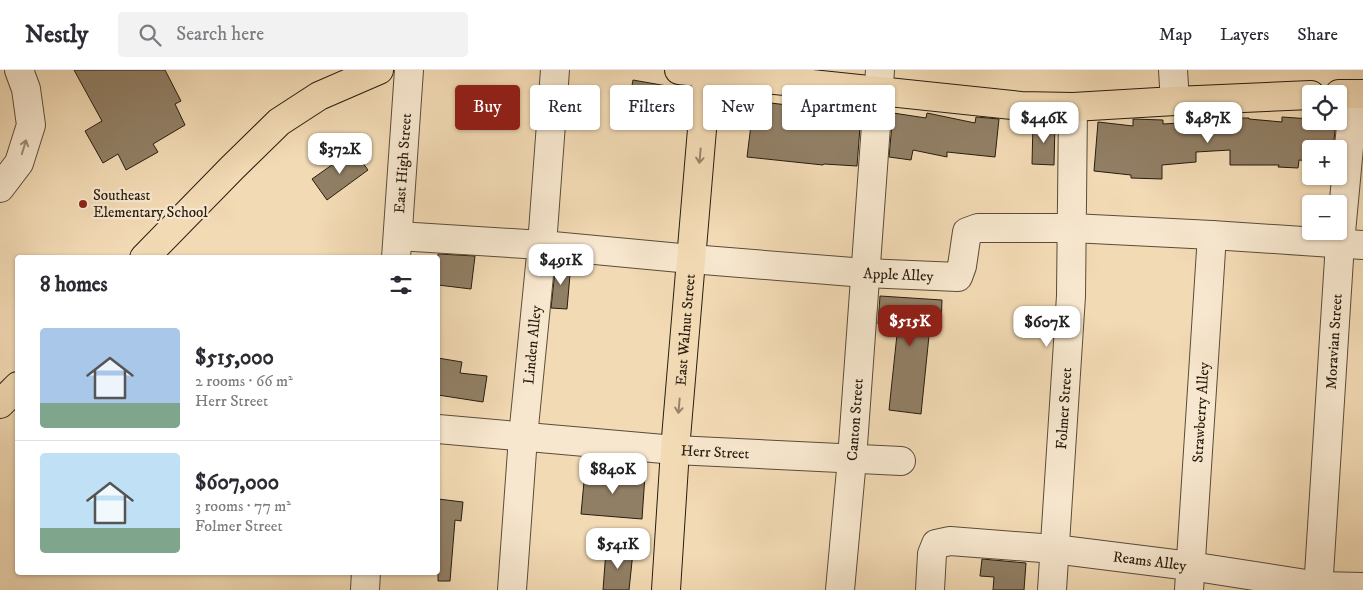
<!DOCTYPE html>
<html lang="en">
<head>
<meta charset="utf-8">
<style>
  :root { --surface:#fff; --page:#f2f2f3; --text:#2b2b33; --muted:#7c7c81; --line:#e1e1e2; --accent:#8f2418 }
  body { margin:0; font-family:"IM FELL DW Pica",serif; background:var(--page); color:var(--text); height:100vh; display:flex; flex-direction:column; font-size:19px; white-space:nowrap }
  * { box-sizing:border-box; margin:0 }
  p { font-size:16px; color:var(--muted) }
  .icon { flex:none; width:28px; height:28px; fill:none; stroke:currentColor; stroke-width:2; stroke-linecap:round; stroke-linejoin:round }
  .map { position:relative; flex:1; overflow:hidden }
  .side { position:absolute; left:15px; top:185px; width:425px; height:320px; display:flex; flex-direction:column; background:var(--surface); border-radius:5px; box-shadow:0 1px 4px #0004 }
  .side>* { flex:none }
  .hud { position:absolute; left:455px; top:15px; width:475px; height:45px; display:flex; gap:10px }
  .fabs { position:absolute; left:1302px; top:15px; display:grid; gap:10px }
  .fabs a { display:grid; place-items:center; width:45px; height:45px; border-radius:5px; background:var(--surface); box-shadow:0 1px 4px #0004; font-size:25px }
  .price { position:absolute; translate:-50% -42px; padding:0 11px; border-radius:10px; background:#fff; color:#222; font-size:16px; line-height:32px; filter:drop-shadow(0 1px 2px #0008) }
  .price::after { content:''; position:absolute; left:50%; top:30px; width:15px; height:11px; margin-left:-8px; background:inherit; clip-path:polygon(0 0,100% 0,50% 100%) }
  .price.current { background:var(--accent); color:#fff }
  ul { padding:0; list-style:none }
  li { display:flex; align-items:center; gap:15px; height:125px; padding:0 25px }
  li+li { border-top:1px solid var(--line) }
  li span { display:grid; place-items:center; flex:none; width:140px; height:100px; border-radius:5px; color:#555 }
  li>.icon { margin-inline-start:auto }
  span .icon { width:60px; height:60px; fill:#fffc; stroke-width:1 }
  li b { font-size:21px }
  h2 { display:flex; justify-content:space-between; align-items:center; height:60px; padding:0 25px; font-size:21px }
  .tag { padding:0 18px; border-radius:5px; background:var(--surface); box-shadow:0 1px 4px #0004; font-size:18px; line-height:45px }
  .tag.current { background:var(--accent); color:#fff }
  header { display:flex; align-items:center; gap:30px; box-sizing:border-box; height:70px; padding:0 25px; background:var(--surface); border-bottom:1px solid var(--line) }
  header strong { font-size:24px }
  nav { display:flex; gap:28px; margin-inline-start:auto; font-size:18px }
  .search { width:350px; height:45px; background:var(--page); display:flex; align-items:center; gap:12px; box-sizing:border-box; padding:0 18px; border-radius:5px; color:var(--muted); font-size:19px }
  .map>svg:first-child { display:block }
  .building { fill:#917f65; stroke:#271d10 }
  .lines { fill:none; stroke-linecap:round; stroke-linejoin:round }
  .minor-casing { stroke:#5a4c39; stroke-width:30 }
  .major-casing { stroke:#271d10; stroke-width:30 }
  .highway-casing { stroke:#271d10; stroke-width:30 }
  .minor { stroke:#f7e7ce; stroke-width:28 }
  .major { stroke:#f2dab4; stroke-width:28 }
  .highway { stroke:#f2dab4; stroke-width:28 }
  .oneway { stroke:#998c78 }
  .oneway2 { stroke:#97856a }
  .poi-dot { fill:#8f2418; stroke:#f7e7ce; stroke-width:2 }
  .labels { text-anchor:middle; stroke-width:4.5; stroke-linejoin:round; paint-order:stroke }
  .street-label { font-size:15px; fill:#271d10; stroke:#f7e7ce }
  .poi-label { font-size:15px; fill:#271d10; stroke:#f7e7ce; text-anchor:start }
</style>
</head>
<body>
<header>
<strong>Nestly</strong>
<div class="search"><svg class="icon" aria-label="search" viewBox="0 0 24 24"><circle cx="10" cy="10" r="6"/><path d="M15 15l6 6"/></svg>Search here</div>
<nav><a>Map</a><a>Layers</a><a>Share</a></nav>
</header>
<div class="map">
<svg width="1363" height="520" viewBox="0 0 1363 520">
  <rect width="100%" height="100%" fill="#f2dab4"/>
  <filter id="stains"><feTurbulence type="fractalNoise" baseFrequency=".004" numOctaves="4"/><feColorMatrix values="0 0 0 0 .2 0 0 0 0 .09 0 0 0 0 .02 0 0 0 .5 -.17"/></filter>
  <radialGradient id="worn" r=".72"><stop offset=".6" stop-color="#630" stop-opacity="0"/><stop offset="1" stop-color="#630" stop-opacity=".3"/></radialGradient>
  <path class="building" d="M 74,0 L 165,0 L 181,31 L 175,34 L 185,55 L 153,74 L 158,82 L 126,100 L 118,84 L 103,93 L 85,61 L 102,51 Z
    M 633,10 L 667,16 L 661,53 L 626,47 Z
    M 754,31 L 829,40 L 829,42 L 861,44 L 857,96 L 824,94 L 823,95 L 747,87 Z
    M 893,43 L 926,48 L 927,43 L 975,53 L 976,47 L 999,49 L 995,87 L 947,82 L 947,87 L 913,80 L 911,90 L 889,87 Z
    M 1282,47 L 1311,49 L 1311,51 L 1336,51 L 1333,79 L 1311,79 L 1311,91 L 1299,90 L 1298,98 L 1278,97 L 1279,95 L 1230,95 L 1230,80 L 1196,82 L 1196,92 L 1162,95 L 1162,109 L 1131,108 L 1131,105 L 1094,101 L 1098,52 L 1133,56 L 1133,49 L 1163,50 L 1163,54 L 1229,50 L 1229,48 L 1249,48 L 1249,49 L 1282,52 Z
    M 1033,52 L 1055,53 L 1054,95 L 1032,94 Z
    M 353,80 L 368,100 L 327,130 L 312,109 Z
    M 438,184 L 475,186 L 471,219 L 438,215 Z
    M 556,192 L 571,193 L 567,239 L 551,238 Z
    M 880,226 L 942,230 L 941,257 L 930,256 L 921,344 L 889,340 L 898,255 L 878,254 Z
    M 438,288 L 462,292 L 460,303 L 487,306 L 483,332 L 438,325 Z
    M 585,401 L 645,405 L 642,449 L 581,444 Z
    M 438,429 L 463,432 L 461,451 L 455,450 L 450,511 L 438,511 Z
    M 606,480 L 633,482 L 629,520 L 603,520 Z
    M 982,489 L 1026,493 L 1024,520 L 993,520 L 994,507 L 980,506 Z"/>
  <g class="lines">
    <g class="minor-casing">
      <g id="minor">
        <path d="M 1173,0 L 1175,31"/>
        <path d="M 0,118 L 19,93 L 31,55 L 26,19 L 19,0"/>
        <path id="s1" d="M 398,166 L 542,175 L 691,189 L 865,203 L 958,207 L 962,196 L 967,162 L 978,158 L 1072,158 L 1212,165 L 1363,175"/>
        <path id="s2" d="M 396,188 L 409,0"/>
        <path id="s3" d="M 438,359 L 675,380 L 901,391"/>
        <path d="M 365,520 L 366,502"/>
        <path id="s4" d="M 512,520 L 523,367 L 542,175 L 555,0"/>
        <path id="s5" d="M 840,520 L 852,389 L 880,0"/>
        <path id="s6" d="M 930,520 L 932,484 L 936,474 L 950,471 L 1054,479 L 1190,496 L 1319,516 L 1363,517"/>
        <path id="s7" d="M 1052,520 L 1071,226 L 1073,37"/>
        <path id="s8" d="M 1189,520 L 1212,165"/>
        <path id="s9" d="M 1318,520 L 1340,173 L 1354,24"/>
      </g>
    </g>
    <g class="major-casing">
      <path id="major" d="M 679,0 L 1021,36 L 1073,37 L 1175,31 L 1311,25
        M 1339,24 L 1363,24
        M 144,188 L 232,98 L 279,52 L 319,26 L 379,0
        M 0,334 L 18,316"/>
    </g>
    <g class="highway-casing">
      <g id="highway">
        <path id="s10" d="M 666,520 L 675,380 L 707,0"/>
      </g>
    </g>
    <use href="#minor" class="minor"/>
    <use href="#major" class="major"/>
    <use href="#highway" class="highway"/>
  </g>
  <defs><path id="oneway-shaft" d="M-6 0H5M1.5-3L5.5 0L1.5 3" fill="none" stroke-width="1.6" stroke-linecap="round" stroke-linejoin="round" transform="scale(1.25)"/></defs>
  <use class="oneway" href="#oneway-shaft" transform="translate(24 77) rotate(-73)"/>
  <g class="oneway2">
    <use href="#oneway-shaft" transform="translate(700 86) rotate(95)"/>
    <use href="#oneway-shaft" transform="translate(679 336) rotate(95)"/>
  </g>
  <circle class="poi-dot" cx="83" cy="134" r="5"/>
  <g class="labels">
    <g class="street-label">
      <text dy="5" stroke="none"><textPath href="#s2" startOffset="95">East High Street</textPath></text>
      <text dy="5" stroke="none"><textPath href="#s1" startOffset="502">Apple Alley</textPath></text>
      <text dy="5" stroke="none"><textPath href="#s10" startOffset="261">East Walnut Street</textPath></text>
      <text dy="5" stroke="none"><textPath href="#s9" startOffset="249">Moravian Street</textPath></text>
      <text dy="5" stroke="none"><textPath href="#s4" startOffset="246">Linden Alley</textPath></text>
      <text dy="5" stroke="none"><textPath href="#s7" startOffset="182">Folmer Street</textPath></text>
      <text dy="5" stroke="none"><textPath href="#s8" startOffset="178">Strawberry Alley</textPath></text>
      <text dy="5" stroke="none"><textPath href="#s5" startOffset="171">Canton Street</textPath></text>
      <text dy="5" stroke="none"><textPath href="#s3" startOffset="278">Herr Street</textPath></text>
      <text dy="5" stroke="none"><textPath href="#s6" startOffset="262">Reams Alley</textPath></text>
    </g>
    <g class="poi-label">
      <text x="93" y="130">Southeast<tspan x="93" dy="17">Elementary School</tspan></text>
    </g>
  </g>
  <rect width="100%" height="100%" filter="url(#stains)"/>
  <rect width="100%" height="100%" fill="url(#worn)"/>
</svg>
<div class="fabs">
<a><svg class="icon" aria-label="locate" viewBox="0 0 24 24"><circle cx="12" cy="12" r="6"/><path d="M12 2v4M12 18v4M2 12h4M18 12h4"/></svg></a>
<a>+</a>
<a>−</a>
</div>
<b class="price" style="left:1044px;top:74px">$446K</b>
<b class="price" style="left:1208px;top:74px">$487K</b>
<b class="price" style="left:340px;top:105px">$372K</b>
<b class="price" style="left:561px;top:216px">$491K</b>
<b class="price current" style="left:910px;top:277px">$515K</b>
<b class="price" style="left:1047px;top:278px">$607K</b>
<b class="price" style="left:613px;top:425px">$840K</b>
<b class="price" style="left:618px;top:500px">$541K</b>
<div class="hud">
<a class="tag current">Buy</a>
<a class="tag">Rent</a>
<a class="tag">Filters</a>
<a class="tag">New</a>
<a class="tag">Apartment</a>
</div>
<section class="side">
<h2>8 homes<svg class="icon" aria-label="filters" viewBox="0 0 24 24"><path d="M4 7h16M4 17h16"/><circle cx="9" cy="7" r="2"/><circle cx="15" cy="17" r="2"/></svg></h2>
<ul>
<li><span style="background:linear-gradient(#a9c7e8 75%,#7fa58c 0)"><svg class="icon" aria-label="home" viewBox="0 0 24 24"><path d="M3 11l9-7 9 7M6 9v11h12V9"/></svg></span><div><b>$515,000</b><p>2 rooms · 66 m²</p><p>Herr Street</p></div></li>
<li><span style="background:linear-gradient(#bfe0f5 75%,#7fa58c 0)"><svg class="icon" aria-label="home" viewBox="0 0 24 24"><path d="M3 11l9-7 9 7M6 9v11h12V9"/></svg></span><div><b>$607,000</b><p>3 rooms · 77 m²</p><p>Folmer Street</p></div></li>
</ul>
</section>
</div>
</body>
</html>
